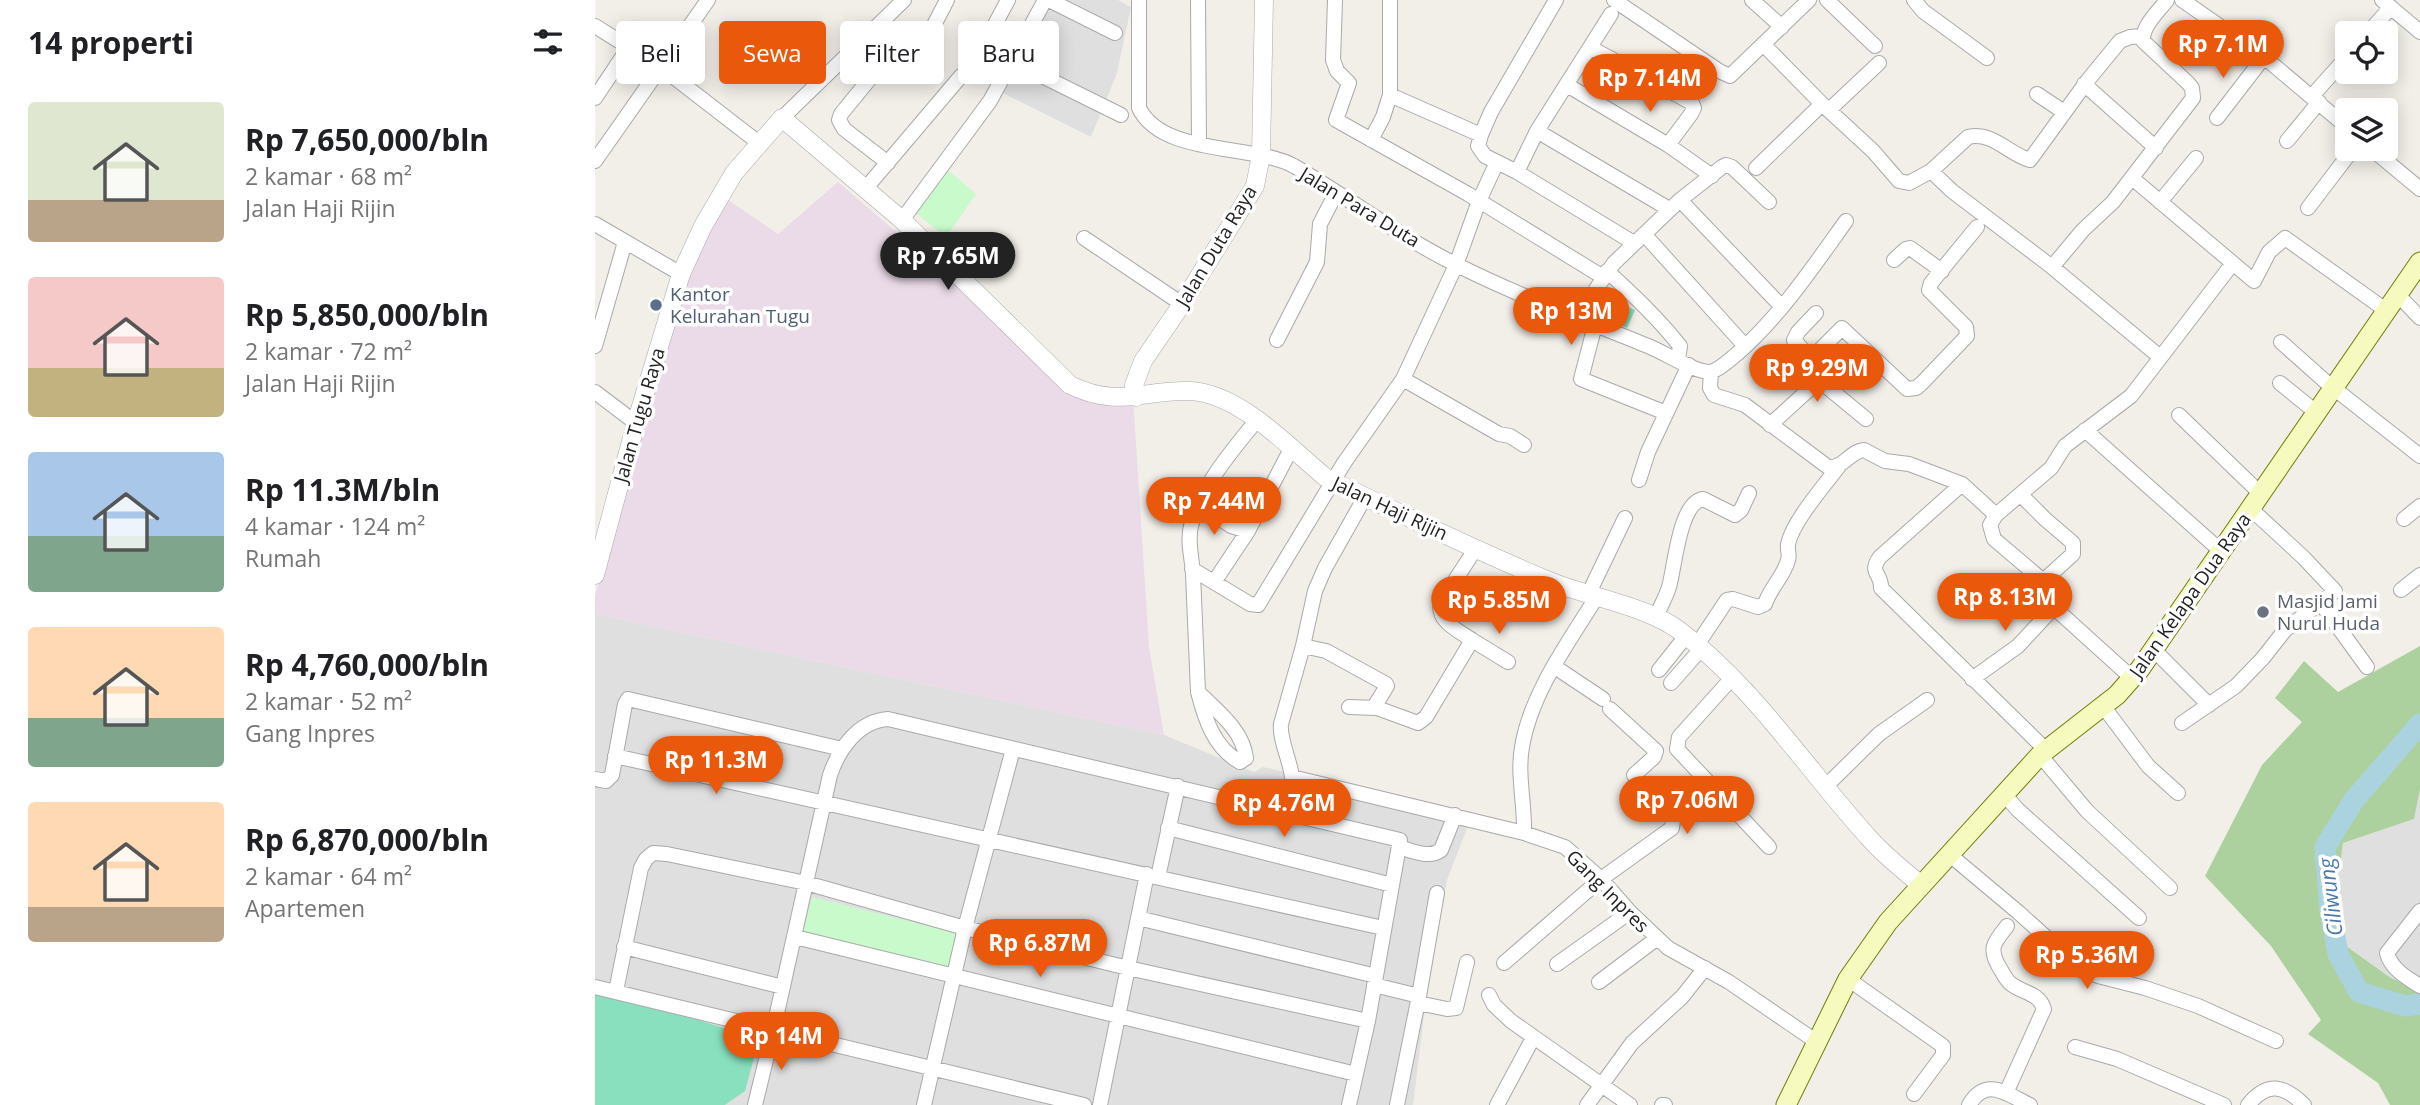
<!DOCTYPE html>
<html lang="id">
<head>
<meta charset="utf-8">
<style>
  :root { --surface:#fff; --page:#f2f2f2; --text:#202124; --muted:#757577; --accent:#ea580c }
  body { margin:0; font-family:"Open Sans",sans-serif; background:var(--page); color:var(--text); height:100vh; display:flex; flex-direction:column; font-size:26px; white-space:nowrap }
  * { box-sizing:border-box; margin:0 }
  p { font-size:23px; color:var(--muted) }
  .icon { flex:none; width:38px; height:38px; fill:none; stroke:currentColor; stroke-width:2; stroke-linecap:round; stroke-linejoin:round }
  .map { position:relative; flex:1; overflow:hidden }
  .details { display:flex; flex-direction:column; background:var(--surface); width:595px }
  .details>* { flex:none }
  .hud { position:absolute; left:21px; top:21px; width:665px; height:63px; display:flex; gap:14px }
  .fabs { position:absolute; left:1740px; top:21px; display:grid; gap:14px }
  .fabs a { display:grid; place-items:center; width:63px; height:63px; border-radius:7px; background:var(--surface); box-shadow:0 4px 18px #0003; font-size:35px }
  .price { position:absolute; translate:-50% -60px; padding:0 16px; border-radius:24px; background:var(--accent); color:#fff; font-size:23px; line-height:46px; filter:drop-shadow(0 2px 4px #0008) }
  .price::after { content:''; position:absolute; left:50%; top:42px; width:21px; height:16px; margin-left:-10px; background:inherit; clip-path:polygon(0 0,100% 0,50% 100%) }
  .price.selected { background:#222; color:#fff }
  ul { padding:0; list-style:none }
  li { display:flex; align-items:center; gap:21px; height:175px; padding:0 28px }
  li span { display:grid; place-items:center; flex:none; width:196px; height:140px; border-radius:7px; color:#555 }
  li>.icon { margin-inline-start:auto }
  span .icon { width:84px; height:84px; fill:#fffc; stroke-width:1 }
  li b { font-size:30px }
  h2 { display:flex; justify-content:space-between; align-items:center; height:84px; padding:0 28px; font-size:30px }
  .pill { padding:0 24px; border-radius:7px; background:var(--surface); box-shadow:0 4px 18px #0003; font-size:24px; line-height:63px }
  .pill.selected { background:var(--accent); color:#fff }
  main { display:flex; flex:1; min-height:0 }
  .map>svg:first-child { display:block }
  .residential { fill:#e0dfdf }
  .industrial { fill:#ebdbe8 }
  .forest { fill:#add19e }
  .park { fill:#c8facc }
  .pitch { fill:#88e0be }
  .lines { fill:none; stroke-linecap:round; stroke-linejoin:round }
  .river { stroke:#aad3df; stroke-width:21 }
  .minor-casing { stroke:#a9a9a9; stroke-width:16 }
  .tertiary-casing { stroke:#a9a9a9; stroke-width:19 }
  .secondary-casing { stroke:#707d05; stroke-width:21 }
  .minor { stroke:#fff; stroke-width:14 }
  .tertiary { stroke:#fff; stroke-width:18 }
  .secondary { stroke:#f7fabf; stroke-width:19 }
  .service-dot { fill:#5c6f8a; stroke:#fff; stroke-width:2.5 }
  .worship-dot { fill:#6b7280; stroke:#fff; stroke-width:2.5 }
  .labels { text-anchor:middle; stroke-width:7; stroke-linejoin:round; paint-order:stroke }
  .street-label { font-size:19px; fill:#222; stroke:#fff }
  .service-label { font-size:19px; fill:#4e5e75; stroke:#fff; text-anchor:start }
  .worship-label { font-size:19px; fill:#5b616d; stroke:#fff; text-anchor:start }
  .water-label { font-size:21px; font-style:italic; fill:#4a7aab; stroke:#fff }
</style>
</head>
<body>
<main>
<section class="details">
<h2>14 properti<svg class="icon" aria-label="filters" viewBox="0 0 24 24"><path d="M4 7h16M4 17h16"/><circle cx="9" cy="7" r="2"/><circle cx="15" cy="17" r="2"/></svg></h2>
<ul>
<li><span style="background:linear-gradient(#dfe7d0 70%,#b9a48a 0)"><svg class="icon" aria-label="home" viewBox="0 0 24 24"><path d="M3 11l9-7 9 7M6 9v11h12V9"/></svg></span><div><b>Rp 7,650,000/bln</b><p>2 kamar · 68 m²</p><p>Jalan Haji Rijin</p></div></li>
<li><span style="background:linear-gradient(#f6c9c9 65%,#c2b280 0)"><svg class="icon" aria-label="home" viewBox="0 0 24 24"><path d="M3 11l9-7 9 7M6 9v11h12V9"/></svg></span><div><b>Rp 5,850,000/bln</b><p>2 kamar · 72 m²</p><p>Jalan Haji Rijin</p></div></li>
<li><span style="background:linear-gradient(#a9c7e8 60%,#7fa58c 0)"><svg class="icon" aria-label="home" viewBox="0 0 24 24"><path d="M3 11l9-7 9 7M6 9v11h12V9"/></svg></span><div><b>Rp 11.3M/bln</b><p>4 kamar · 124 m²</p><p>Rumah</p></div></li>
<li><span style="background:linear-gradient(#ffd9b3 65%,#7fa58c 0)"><svg class="icon" aria-label="home" viewBox="0 0 24 24"><path d="M3 11l9-7 9 7M6 9v11h12V9"/></svg></span><div><b>Rp 4,760,000/bln</b><p>2 kamar · 52 m²</p><p>Gang Inpres</p></div></li>
<li><span style="background:linear-gradient(#ffd9b3 75%,#b9a48a 0)"><svg class="icon" aria-label="home" viewBox="0 0 24 24"><path d="M3 11l9-7 9 7M6 9v11h12V9"/></svg></span><div><b>Rp 6,870,000/bln</b><p>2 kamar · 64 m²</p><p>Apartemen</p></div></li>
</ul>
</section>
<div class="map">
<svg width="1825" height="1105" viewBox="0 0 1825 1105">
  <rect width="100%" height="100%" fill="#f2efe9"/>
  <path class="residential" d="M 444,0 L 523,0 L 536,7 L 522,73 L 496,137 L 398,88 Z
    M 0,614 L 569,735 L 659,772 L 668,767 L 838,804 L 876,818 L 852,880 L 834,975 L 818,1105 L 130,1105 L 150,1091 L 0,997 Z
    M 1825,790 L 1825,991 L 1796,978 L 1751,946 L 1742,888 L 1748,843 L 1819,819 Z"/>
  <path class="industrial" d="M 243,182 L 473,379 L 538,397 L 554,647 L 569,735 L 0,614 L 0,596 L 73,323 L 126,195 L 183,234 Z"/>
  <path class="forest" d="M 1825,646 L 1825,790 L 1819,819 L 1748,843 L 1742,888 L 1751,946 L 1796,978 L 1825,991 L 1825,1105 L 1795,1105 L 1783,1083 L 1713,1034 L 1726,1020 L 1676,946 L 1610,876 L 1667,765 L 1707,722 L 1680,698 L 1709,661 L 1743,692 Z"/>
  <path class="park" d="M 343,162 L 381,194 L 351,237 L 311,205 Z
    M 217,897 L 361,933 L 352,970 L 208,934 Z"/>
  <path class="pitch" d="M 1008,296 L 1040,310 L 1032,328 L 1000,314 Z
    M 0,991 L 20,994 L 164,1039 L 150,1091 L 130,1105 L 0,1105 Z"/>
  <g class="lines">
    <path class="river" d="M 1825,724 L 1759,800 L 1730,847 L 1735,910 L 1743,954 L 1764,992 L 1810,1006 L 1825,1004"/>
    <g class="minor-casing">
      <path id="minor" d="M 454,0 L 520,33
        M 544,0 L 544,108 C 567,156 659,144 699,166 C 754,198 805,237 862,265 C 924,296 989,320 1053,346 C 1071,353 1098,372 1116,372
        M 603,0 L 604,144
        M 740,0 L 738,60 L 742,71 L 754,83 L 741,120 L 873,194 L 1008,277
        M 961,0 L 896,112 L 886,135 L 883,146 L 890,156 L 922,172 L 1039,243
        M 1019,0 L 1124,71 L 1135,76 L 1214,0
        M 1157,0 L 1187,27
        M 1232,0 L 1280,46
        M 1319,0 L 1328,11 L 1392,58
        M 1587,0 L 1669,57 L 1752,127
        M 1787,0 L 1825,32
        M 0,26 L 67,68 L 164,143
        M 338,27 L 352,0
        M 1773,33 L 1796,7
        M 1168,44 L 1227,104 L 1278,151 L 1304,181 L 1314,183 L 1336,171 L 1357,191 L 1457,267 L 1565,357
        M 996,48 L 1097,103 L 1099,108 L 1096,114 L 1073,145
        M 383,56 L 413,0
        M 417,61 L 526,115
        M 1489,84 L 1561,148
        M 972,85 L 1073,145 L 1117,176
        M 1442,94 L 1469,112
        M 795,95 L 886,135
        M 1717,96 L 1752,57
        M 0,98 L 30,53
        M 1235,109 L 1284,63
        M 187,118 L 309,0
        M 1622,118 L 1669,57
        M 942,131 L 1074,209
        M 776,140 L 788,117 L 795,95 L 795,0
        M 1692,141 L 1724,102
        M 1777,149 L 1825,189
        M 0,161 L 113,0
        M 293,163 L 249,129 L 244,120 L 246,114 L 308,38
        M 1161,168 L 1227,104
        M 1336,171 L 1373,137 C 1398,131 1413,154 1435,160 L 1493,80 L 1525,41 L 1535,37 L 1547,36
        M 922,172 L 942,131 L 1016,14
        M 1537,178 L 1659,281 L 1674,252 L 1690,238 L 1792,311
        M 271,188 L 366,76
        M 1085,200 L 1187,307
        M 1565,202 L 1601,158
        M 1713,208 L 1758,149
        M 307,220 L 395,101 L 450,0
        M 0,224 L 86,274
        M 1049,234 L 1150,346
        M 489,238 L 587,304
        M 1299,260 L 1311,249 L 1315,248 L 1347,271
        M 1457,267 L 1488,230 L 1518,202 L 1598,98 L 1597,88 L 1593,83 L 1548,41 C 1547,26 1563,12 1572,0
        M 1012,271 C 1038,295 1063,318 1085,346 L 1083,359
        M 1803,295 L 1825,318
        M 987,320 L 1001,289 L 1019,263 L 1085,200 L 1127,167 L 1131,165 L 1137,167 L 1174,202
        M 1000,325 L 986,379 L 1071,413
        M 682,340 L 722,262 L 725,224 L 741,193
        M 1686,342 L 1731,382 L 1825,456
        M 0,346 L 30,242
        M 1216,359 L 1199,340 L 1203,332 L 1221,313
        M 1116,372 L 1115,388 L 1119,395 L 1150,405 L 1233,467 C 1248,469 1255,451 1269,450 L 1290,461 L 1314,464 L 1367,484 L 1401,515
        M 1116,372 C 1127,368 1134,360 1143,353 C 1186,315 1218,267 1251,221
        M 808,379 L 904,434 L 915,436 L 929,445
        M 1685,383 L 1722,413
        M 1216,386 L 1204,377 L 1203,372 L 1247,328 L 1312,389 L 1321,388 L 1326,384 L 1372,336 L 1371,327 L 1334,290 L 1336,283 L 1382,227
        M 0,392 L 41,423
        M 1584,415 L 1666,494
        M 1175,425 L 1221,383 L 1231,386 L 1271,419
        M 1490,430 L 1627,552
        M 1044,480 L 1053,452 L 1094,365
        M 1367,484 L 1285,557 C 1273,573 1287,573 1286,588 L 1451,750
        M 1426,495 L 1450,519 L 1478,543 L 1478,554 L 1447,582
        M 770,497 L 730,568 L 720,591 L 708,646 L 686,724 C 684,738 695,760 697,777 L 929,833 L 970,847 L 1006,879 L 1035,912 L 1073,948 L 1134,982 L 1222,1042
        M 604,504 L 636,526 L 653,531
        M 1809,519 L 1825,506
        M 597,569 L 655,604 L 663,605 L 749,463 L 808,379 L 861,265 L 884,201 L 902,162
        M 619,582 L 653,531 L 696,449
        M 1806,590 L 1825,575
        M 993,595 L 1030,518
        M 1725,602 L 1772,667
        M 1061,617 C 1065,607 1071,597 1074,587 C 1080,567 1084,503 1108,499 L 1140,515 L 1146,510 L 1154,493
        M 877,640 L 913,662
        M 1102,645 L 1132,600 L 1138,599 L 1163,607 L 1170,604 C 1175,588 1189,576 1193,560 C 1195,555 1192,549 1193,544 C 1198,521 1229,486 1244,466
        M 708,646 L 731,651 L 791,684 L 792,686 L 779,707
        M 1559,650 L 1614,705
        M 960,667 L 1008,699
        M 1064,670 L 1091,636
        M 1137,678 L 1084,737 L 1082,749 L 1174,847
        M 1537,678 L 1464,612 L 1446,579 L 1399,539 L 1395,525 L 1401,515 L 1456,468 L 1470,446 L 1536,396 L 1638,263
        M 1377,679 L 1423,646 L 1460,606
        M 1076,683 L 1106,649
        M 603,692 C 622,711 648,730 651,758 L 645,762 C 619,748 610,719 603,692 C 601,653 600,613 598,574 C 597,557 592,542 596,526 C 606,486 636,452 661,421
        M 1508,706 L 1553,766 L 1583,793
        M 754,707 L 782,708 L 823,723 L 831,717 L 877,640 C 863,630 841,621 846,602 L 881,548
        M 1587,723 L 1641,686 L 1668,658 L 1690,630 L 1740,591 L 1709,558 L 1656,509
        M 1445,755 L 1492,811 L 1575,888
        M 20,756 L 788,928
        M 0,779 L 11,781 L 17,775 L 30,704 L 33,699 L 247,749
        M 1230,787 L 1284,734 L 1332,700
        M 1408,793 L 1423,810 L 1544,918
        M 573,828 L 797,885
        M 929,833 C 930,805 922,775 927,747 C 936,693 973,643 1001,598
        M 804,847 C 818,851 834,859 846,850 L 860,815
        M 1355,855 L 1423,912 L 1474,958 L 1481,968 L 1503,976 L 1550,988 L 1603,1006 L 1681,1041
        M 563,877 L 583,786
        M 1825,911 L 1792,953 C 1796,969 1812,978 1825,986
        M 543,918 L 781,976
        M 200,937 L 761,1074
        M 29,947 L 188,987
        M 909,963 L 1006,879 L 1077,828 L 1078,821 L 1076,814 L 1039,775 L 1059,757 L 1061,751 L 1015,709
        M 962,964 L 1035,912
        M 1253,979 L 1348,1046 L 1348,1055 L 1319,1094
        M 1004,982 L 1061,939
        M 779,985 L 824,996
        M 0,987 L 489,1105
        M 21,991 L 46,868 L 51,859 L 58,853 L 72,854 L 211,883 L 370,928 L 533,968 L 773,1021
        M 894,995 L 899,1005 L 916,1021 L 1035,1105
        M 823,1003 L 852,1009 L 861,1008 L 872,962
        M 1480,1047 L 1522,1059 L 1629,1105
        M 1411,1093 L 1449,1009 C 1444,992 1426,993 1415,983 C 1410,979 1407,971 1403,965 C 1393,946 1401,941 1412,926
        M 160,1105 L 178,1031 L 235,775 C 244,749 263,721 293,719 L 805,840 L 773,1021 L 754,1105
        M 329,1105 L 370,928 L 418,749
        M 505,1105 L 552,874
        M 802,1105 L 824,996 L 842,893
        M 902,1105 L 938,1038
        M 992,1105 L 1037,1043 L 1087,997 L 1110,968
        M 1067,1105 L 1070,1105
        M 1374,1105 C 1391,1076 1411,1094 1435,1105
        M 1653,1105 C 1672,1081 1689,1085 1709,1105"/>
    </g>
    <g class="tertiary-casing">
      <path id="tertiary" d="M 541,397 L 539,385 L 548,361 L 587,304 L 660,186 L 666,155 L 669,0
        M 0,575 L 41,423 L 86,274 L 108,226 L 139,173 L 187,118 L 307,220 L 475,385 C 525,409 549,389 596,391 C 645,394 694,447 730,477 L 739,482 C 811,516 883,552 957,582 C 995,597 1054,607 1085,631 C 1160,688 1212,770 1275,839 C 1290,856 1308,870 1326,885"/>
    </g>
    <g class="secondary-casing">
      <path id="secondary" d="M 1191,1105 L 1253,979 L 1293,922 L 1445,755 L 1522,695 L 1545,669 L 1825,262"/>
    </g>
    <use href="#minor" class="minor"/>
    <use href="#tertiary" class="tertiary"/>
    <use href="#secondary" class="secondary"/>
  </g>
  <circle class="service-dot" cx="61" cy="305" r="7"/>
  <circle class="worship-dot" cx="1668" cy="612" r="7"/>
  <g class="labels">
    <g class="street-label">
      <text transform="translate(765 207) rotate(31)" y="7">Jalan Para Duta</text>
      <text transform="translate(621 246) rotate(-59)" y="7">Jalan Duta Raya</text>
      <text transform="translate(44 415) rotate(-74)" y="7">Jalan Tugu Raya</text>
      <text transform="translate(795 508) rotate(25)" y="7">Jalan Haji Rijin</text>
      <text transform="translate(1595 595) rotate(-55)" y="7">Jalan Kelapa Dua Raya</text>
      <text transform="translate(1013 891) rotate(45)" y="7">Gang Inpres</text>
    </g>
    <g class="service-label">
      <text x="75" y="301">Kantor<tspan x="75" dy="22">Kelurahan Tugu</tspan></text>
    </g>
    <g class="worship-label">
      <text x="1682" y="608">Masjid Jami<tspan x="1682" dy="22">Nurul Huda</tspan></text>
    </g>
    <g class="water-label">
      <text transform="translate(1736 897) rotate(-97)" y="7">Ciliwung</text>
    </g>
  </g>
</svg>
<div class="fabs">
<a><svg class="icon" aria-label="locate" viewBox="0 0 24 24"><circle cx="12" cy="12" r="6"/><path d="M12 2v4M12 18v4M2 12h4M18 12h4"/></svg></a>
<a><svg class="icon" aria-label="layers" viewBox="0 0 24 24"><path d="M12 4l9 5-9 5-9-5zM3 14l9 5 9-5"/></svg></a>
</div>
<b class="price" style="left:1628px;top:80px">Rp 7.1M</b>
<b class="price" style="left:1055px;top:114px">Rp 7.14M</b>
<b class="price selected" style="left:353px;top:292px">Rp 7.65M</b>
<b class="price" style="left:976px;top:347px">Rp 13M</b>
<b class="price" style="left:1222px;top:404px">Rp 9.29M</b>
<b class="price" style="left:619px;top:537px">Rp 7.44M</b>
<b class="price" style="left:1410px;top:633px">Rp 8.13M</b>
<b class="price" style="left:904px;top:636px">Rp 5.85M</b>
<b class="price" style="left:121px;top:796px">Rp 11.3M</b>
<b class="price" style="left:1092px;top:836px">Rp 7.06M</b>
<b class="price" style="left:689px;top:839px">Rp 4.76M</b>
<b class="price" style="left:445px;top:979px">Rp 6.87M</b>
<b class="price" style="left:1492px;top:991px">Rp 5.36M</b>
<b class="price" style="left:186px;top:1072px">Rp 14M</b>
<div class="hud">
<a class="pill">Beli</a>
<a class="pill selected">Sewa</a>
<a class="pill">Filter</a>
<a class="pill">Baru</a>
</div>
</div>
</main>
</body>
</html>
